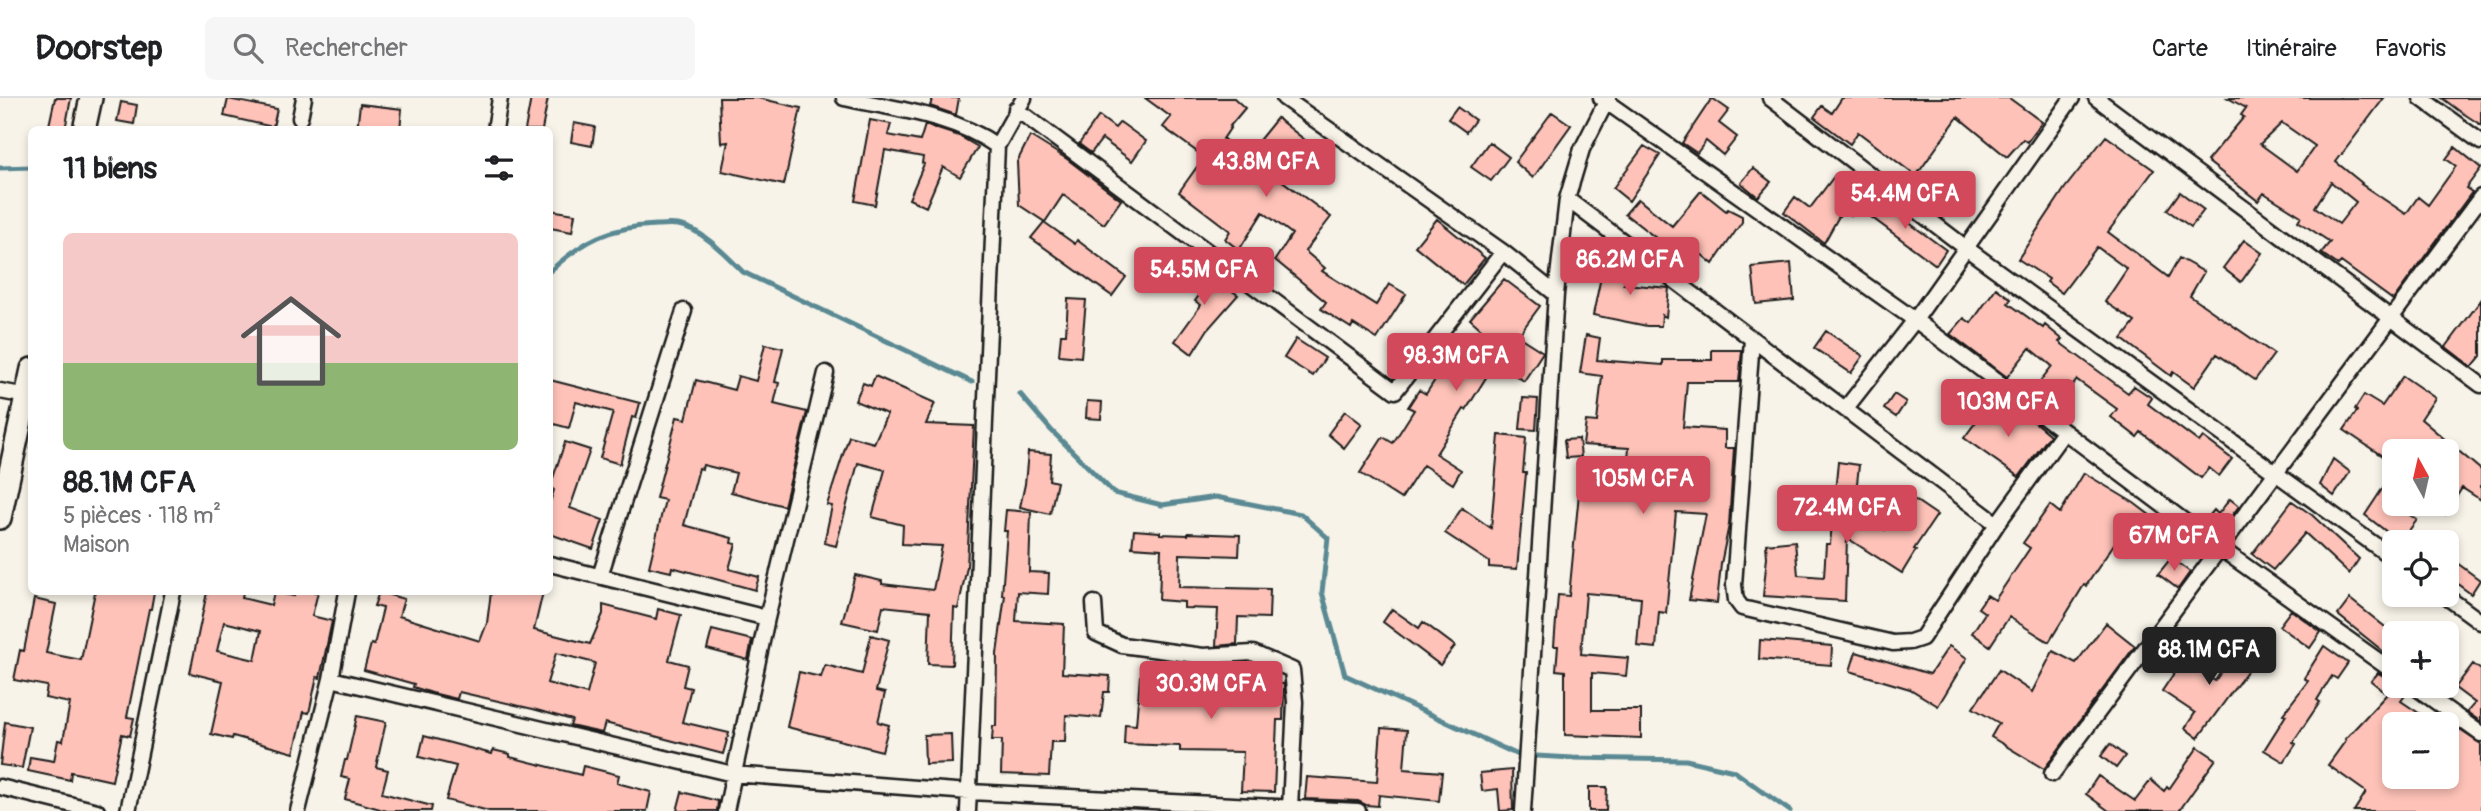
<!DOCTYPE html>
<html lang="fr">
<head>
<meta charset="utf-8">
<style>
  :root { --surface:#fff; --page:#f6f6f6; --text:#202124; --muted:#757577; --line:#e0e0e0; --accent:#d1495b }
  body { margin:0; font-family:Pangolin,sans-serif; background:var(--page); color:var(--text); height:100vh; display:flex; flex-direction:column; font-size:26px; white-space:nowrap }
  * { box-sizing:border-box; margin:0 }
  p { font-size:23px; color:var(--muted) }
  .icon { flex:none; width:38px; height:38px; fill:none; stroke:currentColor; stroke-width:2; stroke-linecap:round; stroke-linejoin:round }
  .map { position:relative; flex:1; overflow:hidden }
  .side { position:absolute; left:28px; top:28px; width:525px; height:469px; display:flex; flex-direction:column; background:var(--surface); border-radius:10px; box-shadow:0 4px 10px #0003 }
  .side>* { flex:none }
  .needle { width:46px; rotate:352deg }
  .tools { position:absolute; left:2382px; top:341px; display:grid; gap:14px }
  .tools a { display:grid; place-items:center; width:77px; height:77px; border-radius:10px; background:var(--surface); box-shadow:0 4px 10px #0003; font-size:35px }
  .price { position:absolute; translate:-50% -60px; padding:0 16px; border-radius:7px; background:var(--accent); color:#fff; font-size:23px; line-height:46px; filter:drop-shadow(0 2px 4px #0008) }
  .price::after { content:''; position:absolute; left:50%; top:42px; width:21px; height:16px; margin-left:-10px; background:inherit; clip-path:polygon(0 0,100% 0,50% 100%) }
  .price.active { background:#222; color:#fff }
  ul { padding:0; list-style:none }
  li { display:grid; align-content:center; gap:14px; height:371px; padding:0 35px }
  li span { display:grid; place-items:center; height:217px; border-radius:10px; color:#555 }
  li>.icon { margin-inline-start:auto }
  span .icon { width:126px; height:126px; fill:#fffc; stroke-width:1 }
  li b { font-size:30px }
  h2 { display:flex; justify-content:space-between; align-items:center; height:84px; padding:0 35px; font-size:30px }
  header { display:flex; align-items:center; gap:42px; box-sizing:border-box; height:98px; padding:0 35px; background:var(--surface); border-bottom:2px solid var(--line) }
  header strong { font-size:33px }
  nav { display:flex; gap:38px; margin-inline-start:auto; font-size:24px }
  .search { width:490px; height:63px; background:var(--page); display:flex; align-items:center; gap:18px; box-sizing:border-box; padding:0 24px; border-radius:10px; color:var(--muted); font-size:26px }
  .map>svg:first-child { display:block }
  .lines { fill:none; stroke-linecap:round; stroke-linejoin:round }
  .stream { stroke:#5a8993; stroke-width:5 }
  .building { fill:#fec2b8; stroke:#1c1c1c; stroke-width:2; fill-rule:evenodd }
  .street-casing { stroke:#1c1c1c; stroke-width:19 }
  .secondary-casing { stroke:#1c1c1c; stroke-width:26 }
  .street { stroke:#f7f3e8; stroke-width:14 }
  .secondary { stroke:#f7f3e8; stroke-width:21 }
</style>
</head>
<body>
<header>
<strong>Doorstep</strong>
<div class="search"><svg class="icon" aria-label="search" viewBox="0 0 24 24"><circle cx="10" cy="10" r="6"/><path d="M15 15l6 6"/></svg>Rechercher</div>
<nav><a>Carte</a><a>Itinéraire</a><a>Favoris</a></nav>
</header>
<div class="map">
<svg width="2481" height="713" viewBox="0 0 2481 713">
  <rect width="100%" height="100%" fill="#f7f3e8"/>
  <filter id="ink" filterUnits="userSpaceOnUse"><feTurbulence type="fractalNoise" baseFrequency=".0143" numOctaves="2"/><feDisplacementMap in="SourceGraphic" scale="14" xChannelSelector="R" yChannelSelector="G"/><feConvolveMatrix kernelMatrix="1 2 1 2 8 2 1 2 1" color-interpolation-filters="sRGB"/></filter>
  <g filter="url(#ink)">
    <g class="lines">
      <path class="stream" d="M 0,70 L 32,69
        M 550,173 C 584,142 609,129 656,127 C 663,127 671,126 678,127 C 701,130 727,158 743,174 L 972,284
        M 1020,296 L 1051,332 L 1114,395 L 1162,407 L 1216,399 L 1301,416 L 1328,440 L 1322,494 L 1345,577 L 1518,657 L 1573,660 L 1686,662 L 1734,673 L 1790,713"/>
    </g>
    <path class="building" d="M 55,0 L 71,0 L 65,32 L 48,32 Z
      M 531,0 L 548,0 L 542,32 L 525,32 Z
      M 719,0 L 758,0 L 801,10 L 784,87 L 722,73 L 728,44 L 721,45 Z
      M 933,0 L 959,0 L 956,17 L 930,8 Z
      M 1145,0 L 1234,0 L 1245,10 L 1230,28 L 1231,29 L 1223,41 L 1248,56 L 1277,20 L 1334,65 L 1323,79 L 1291,53 L 1273,76 L 1331,119 L 1305,153 L 1325,170 L 1322,173 L 1376,207 L 1389,186 L 1406,196 L 1377,241 L 1353,226 L 1351,230 L 1321,211 L 1326,204 L 1275,162 L 1292,136 L 1263,114 L 1239,152 L 1225,141 L 1230,133 L 1179,94 L 1204,59 L 1163,29 L 1171,19 Z
      M 1712,0 L 1729,12 L 1719,25 L 1737,39 L 1723,57 L 1706,43 L 1697,55 L 1682,45 Z
      M 1842,0 L 2009,0 L 2042,24 L 2027,44 L 2023,41 L 2007,59 L 1958,19 L 1916,78 L 1858,34 L 1850,46 L 1814,19 L 1822,8 L 1832,15 Z
      M 2228,0 L 2384,0 L 2336,64 L 2362,85 L 2361,86 L 2406,116 L 2418,99 L 2428,107 L 2456,68 L 2446,61 L 2455,49 L 2481,70 L 2466,90 L 2472,94 L 2393,202 L 2341,164 L 2338,167 L 2321,155 L 2330,144 L 2298,123 L 2301,118 L 2264,95 L 2258,103 L 2207,63 L 2244,19 L 2241,17 L 2246,10 ZM 2282,25 L 2315,48 L 2297,73 L 2260,46 ZM 2331,84 L 2356,104 L 2339,126 L 2315,109 Z
      M 2442,0 L 2481,0 L 2481,27 L 2458,12 Z
      M 228,1 L 277,11 L 273,29 L 224,18 Z
      M 121,4 L 137,7 L 134,26 L 117,23 Z
      M 360,6 L 402,11 L 400,32 L 357,32 Z
      M 1457,9 L 1475,22 L 1466,34 L 1448,21 Z
      M 1552,14 L 1571,27 L 1533,80 L 1515,64 Z
      M 1099,18 L 1115,30 L 1120,24 L 1146,43 L 1132,63 L 1102,41 L 1091,55 L 1079,46 Z
      M 870,22 L 891,26 L 888,37 L 920,43 L 925,27 L 959,38 L 978,49 L 960,79 L 943,69 L 926,109 L 909,101 L 924,66 L 922,65 L 923,59 L 885,52 L 875,107 L 855,103 Z
      M 574,25 L 595,29 L 592,48 L 571,44 Z
      M 1030,38 L 1067,61 L 1121,102 L 1104,126 L 1063,97 L 1045,124 L 1019,107 L 1017,64 Z
      M 2106,38 L 2154,72 L 2108,134 L 2168,179 L 2179,160 L 2204,174 L 2190,198 L 2274,256 L 2255,282 L 2217,256 L 2194,289 L 2173,274 L 2171,278 L 2122,241 L 2135,224 L 2105,204 L 2127,171 L 2097,149 L 2062,195 L 2047,184 L 2049,181 L 2018,161 L 2065,90 Z
      M 1489,44 L 1509,59 L 1491,83 L 1471,69 Z
      M 1644,48 L 1660,57 L 1629,103 L 1613,90 Z
      M 1753,70 L 1771,84 L 1758,99 L 1741,85 Z
      M 1835,77 L 1865,98 L 1851,117 L 1843,111 L 1824,145 L 1784,114 L 1795,99 L 1810,110 Z
      M 1701,93 L 1726,113 L 1728,111 L 1742,118 L 1742,124 L 1713,166 L 1683,141 L 1670,159 L 1656,150 L 1661,144 L 1625,116 L 1638,101 L 1672,128 Z
      M 2180,94 L 2204,112 L 2191,129 L 2167,112 Z
      M 1874,99 L 1946,152 L 1936,167 L 1863,113 Z
      M 550,112 L 575,116 L 572,134 L 550,130 Z
      M 1437,121 L 1485,160 L 1463,187 L 1415,148 Z
      M 1044,124 L 1075,146 L 1077,142 L 1126,179 L 1112,198 L 1031,140 Z
      M 2244,142 L 2262,155 L 2241,184 L 2223,170 Z
      M 1624,156 L 1640,170 L 1624,186 L 1669,190 L 1666,219 L 1662,217 L 1661,228 L 1647,228 L 1593,217 L 1602,174 L 1606,175 Z
      M 1791,165 L 1794,202 L 1756,206 L 1752,169 Z
      M 1195,167 L 1238,197 L 1208,231 L 1192,256 L 1175,243 L 1201,207 L 1195,203 L 1200,196 L 1183,183 Z
      M 1504,181 L 1540,208 L 1518,238 L 1543,254 L 1524,283 L 1495,265 L 1466,312 L 1464,311 L 1436,356 L 1461,372 L 1453,386 L 1423,367 L 1401,401 L 1360,375 L 1383,339 L 1393,345 L 1414,312 L 1408,309 L 1419,292 L 1426,296 L 1456,249 L 1476,261 L 1490,239 L 1470,221 Z
      M 1996,190 L 2011,201 L 2008,205 L 2043,230 L 2045,227 L 2062,241 L 2059,244 L 2128,295 L 2134,288 L 2152,300 L 2148,306 L 2199,344 L 2203,339 L 2232,361 L 2219,378 L 2209,370 L 2201,380 L 2141,334 L 2137,339 L 2111,319 L 2117,311 L 2077,282 L 2053,313 L 2030,296 L 2052,268 L 2030,250 L 2007,279 L 1950,236 L 1964,220 L 1971,225 Z
      M 1068,201 L 1086,202 L 1081,259 L 1059,257 L 1061,236 L 1066,236 Z
      M 2481,202 L 2481,258 L 2472,269 L 2446,249 Z
      M 1826,233 L 1863,258 L 1851,275 L 1814,250 Z
      M 1586,237 L 1600,240 L 1597,262 L 1663,267 L 1663,262 L 1712,262 L 1712,252 L 1742,252 L 1739,284 L 1687,284 L 1683,329 L 1725,332 L 1725,350 L 1734,350 L 1729,427 L 1721,466 L 1717,505 L 1689,502 L 1706,416 L 1676,414 L 1666,515 L 1659,514 L 1656,550 L 1637,548 L 1641,500 L 1586,495 L 1581,556 L 1628,560 L 1626,578 L 1592,575 L 1592,612 L 1641,612 L 1641,640 L 1565,637 L 1565,573 L 1556,572 L 1558,548 L 1554,548 L 1558,497 L 1569,498 L 1579,395 L 1624,399 L 1629,350 L 1583,347 L 1586,323 L 1597,324 L 1602,278 L 1580,275 Z
      M 1296,241 L 1325,260 L 1313,278 L 1284,260 Z
      M 765,246 L 783,250 L 775,284 L 779,285 L 774,306 L 807,314 L 784,408 L 731,394 L 736,375 L 703,367 L 702,371 L 699,370 L 684,427 L 732,440 L 731,445 L 736,446 L 729,471 L 759,479 L 755,492 L 672,469 L 671,474 L 649,469 L 665,402 L 656,400 L 677,319 L 686,321 L 696,282 L 734,292 L 738,278 L 756,283 Z
      M 875,278 L 935,305 L 926,326 L 974,328 L 967,469 L 958,511 L 954,510 L 952,567 L 928,566 L 930,513 L 883,508 L 878,532 L 842,524 L 855,477 L 882,483 L 882,486 L 933,492 L 942,448 L 902,446 L 903,427 L 872,419 L 885,372 L 858,365 L 836,448 L 824,445 L 832,408 L 827,407 L 849,338 L 874,345 L 887,316 L 855,303 L 863,285 L 871,288 Z
      M 2403,278 L 2435,300 L 2421,321 L 2481,372 L 2481,402 L 2462,390 L 2446,415 L 2446,354 L 2394,354 L 2394,366 L 2344,332 L 2357,313 L 2355,311 L 2364,297 L 2382,308 Z
      M 550,282 L 640,305 L 636,320 L 632,319 L 620,366 L 600,360 L 613,314 L 576,304 L 569,330 L 550,325 Z
      M 1894,296 L 1906,304 L 1896,319 L 1884,311 Z
      M 1523,300 L 1538,301 L 1536,332 L 1520,331 Z
      M 1087,303 L 1102,304 L 1101,321 L 1086,320 Z
      M 2007,310 L 2016,315 L 2019,311 L 2050,337 L 2019,379 L 1964,340 L 1984,313 L 1999,324 Z
      M 1345,313 L 1362,326 L 1344,350 L 1328,336 Z
      M 1499,337 L 1526,340 L 1523,375 L 1526,375 L 1517,471 L 1489,469 L 1489,464 L 1445,435 L 1462,410 L 1491,430 Z
      M 1579,341 L 1581,359 L 1566,360 L 1564,342 Z
      M 565,344 L 590,352 L 570,410 L 603,422 L 593,451 L 550,436 L 550,404 L 554,392 L 550,389 Z
      M 1028,354 L 1051,356 L 1049,382 L 1057,384 L 1050,416 L 1020,409 L 1025,386 Z
      M 2333,361 L 2350,374 L 2334,398 L 2320,387 Z
      M 1838,364 L 1859,367 L 1854,413 L 1885,432 L 1909,398 L 1937,417 L 1914,451 L 1916,452 L 1902,475 L 1847,440 L 1845,503 L 1763,498 L 1767,459 L 1766,446 L 1795,443 L 1798,477 L 1824,479 L 1826,446 L 1830,446 Z
      M 2394,373 L 2394,406 L 2417,422 L 2400,444 L 2365,417 Z
      M 2084,375 L 2134,405 L 2180,440 L 2166,458 L 2128,429 L 2116,448 L 2114,446 L 2086,488 L 2084,487 L 2049,544 L 2009,519 L 1990,548 L 1972,535 L 1985,515 L 1978,510 L 1987,497 L 1995,502 L 2030,450 L 2023,445 L 2050,407 L 2060,415 Z
      M 2230,401 L 2239,408 L 2219,435 L 2205,423 L 2214,412 L 2218,416 Z
      M 2292,403 L 2312,417 L 2359,461 L 2349,476 L 2305,435 L 2273,472 L 2252,456 Z
      M 1006,412 L 1031,414 L 1029,474 L 1049,475 L 1048,496 L 1018,494 L 1016,523 L 1064,526 L 1062,575 L 1110,578 L 1109,594 L 1104,594 L 1101,620 L 1066,617 L 1065,644 L 1051,644 L 1049,678 L 1001,676 L 1002,642 L 992,642 L 993,628 L 996,628 L 997,556 L 1005,497 L 1002,497 L 1007,433 L 1004,433 Z
      M 1134,432 L 1160,434 L 1160,436 L 1188,437 L 1188,435 L 1240,437 L 1239,458 L 1180,456 L 1179,489 L 1270,491 L 1269,520 L 1238,519 L 1237,546 L 1216,548 L 1218,511 L 1184,510 L 1184,504 L 1159,502 L 1161,451 L 1132,449 Z
      M 2171,460 L 2190,474 L 2178,491 L 2158,476 Z
      M 2457,465 L 2480,482 L 2471,496 L 2448,479 Z
      M 95,494 L 154,494 L 151,511 L 149,511 L 127,619 L 134,620 L 130,638 L 122,636 L 112,683 L 71,674 L 70,682 L 28,673 L 30,659 L 54,663 L 58,642 L 63,643 L 70,605 L 45,600 L 47,588 L 14,582 L 20,552 L 24,553 L 34,501 L 56,506 L 46,555 L 81,562 Z
      M 207,494 L 243,494 L 242,500 L 271,507 L 274,494 L 294,498 L 295,494 L 318,494 L 312,518 L 332,523 L 320,580 L 317,579 L 309,615 L 304,614 L 294,655 L 233,638 L 232,641 L 211,636 L 223,583 L 190,575 ZM 224,524 L 261,533 L 255,562 L 217,553 Z
      M 379,494 L 404,501 L 399,518 L 480,543 L 487,525 L 491,494 L 543,494 L 534,532 L 590,546 L 603,516 L 603,507 L 656,521 L 658,511 L 681,517 L 669,562 L 688,567 L 683,588 L 691,590 L 682,624 L 729,635 L 723,656 L 605,625 L 602,635 L 570,628 L 572,622 L 533,611 L 459,594 L 457,601 L 432,595 L 413,589 L 414,586 L 364,572 L 371,546 L 374,547 L 383,510 L 374,508 ZM 556,555 L 595,565 L 587,596 L 547,585 Z
      M 2350,501 L 2394,536 L 2394,562 L 2338,517 Z
      M 1392,511 L 1419,530 L 1423,524 L 1455,548 L 1440,567 L 1383,524 Z
      M 2291,512 L 2321,534 L 2310,550 L 2279,528 Z
      M 2106,525 L 2135,548 L 2044,671 L 1991,639 L 1999,625 L 1973,610 L 1999,572 L 2032,594 L 2053,553 L 2076,565 Z
      M 712,532 L 752,542 L 748,562 L 707,551 Z
      M 871,537 L 889,542 L 876,593 L 885,595 L 878,624 L 889,627 L 882,653 L 787,629 L 799,574 L 821,579 L 825,567 L 862,576 Z
      M 1760,542 L 1832,548 L 1831,567 L 1759,561 Z
      M 2243,542 L 2261,554 L 2198,640 L 2185,630 L 2195,615 L 2162,593 L 2183,562 L 2215,583 Z
      M 1949,548 L 1967,560 L 1938,608 L 1910,591 L 1850,573 L 1856,554 L 1930,576 Z
      M 2324,548 L 2348,565 L 2337,581 L 2332,578 L 2317,602 L 2320,604 L 2293,644 L 2296,646 L 2284,664 L 2264,652 L 2286,617 L 2283,616 L 2308,583 L 2304,580 Z
      M 2473,566 L 2481,572 L 2481,624 L 2467,614 L 2475,605 L 2455,590 Z
      M 1178,571 L 1210,572 L 1209,591 L 1257,593 L 1258,585 L 1284,586 L 1283,622 L 1277,622 L 1274,694 L 1241,693 L 1243,654 L 1180,653 L 1180,648 L 1124,646 L 1125,626 L 1136,627 L 1140,578 L 1153,579 L 1153,574 L 1178,576 Z
      M 2378,575 L 2394,584 L 2394,588 L 2404,588 L 2407,595 L 2401,603 L 2435,626 L 2394,626 L 2394,679 L 2446,679 L 2446,623 L 2481,646 L 2481,713 L 2354,713 L 2366,694 L 2328,667 L 2346,642 L 2345,641 L 2387,596 L 2371,583 Z
      M 357,618 L 386,624 L 376,669 L 388,672 L 382,695 L 432,708 L 431,713 L 387,713 L 345,701 L 350,681 L 341,679 L 345,662 L 347,662 Z
      M 5,624 L 30,629 L 22,670 L 0,667 Z
      M 1381,630 L 1407,632 L 1404,671 L 1442,674 L 1439,703 L 1379,697 L 1378,708 L 1366,707 L 1358,703 L 1305,701 L 1307,679 L 1377,684 Z
      M 951,636 L 952,665 L 925,666 L 924,637 Z
      M 424,638 L 492,656 L 493,652 L 510,656 L 510,659 L 581,677 L 583,668 L 619,677 L 617,685 L 651,694 L 647,713 L 489,713 L 446,702 L 456,668 L 419,659 Z
      M 2110,646 L 2125,658 L 2116,670 L 2101,658 Z
      M 2198,649 L 2216,661 L 2179,713 L 2109,713 L 2086,696 L 2098,678 L 2135,703 L 2151,682 L 2164,693 L 2167,689 L 2169,691 Z
      M 1512,672 L 1513,712 L 1500,713 L 1498,691 L 1482,693 L 1480,675 Z
      M 1589,689 L 1607,689 L 1606,713 L 1589,713 Z
      M 682,694 L 718,703 L 717,713 L 677,713 Z"/>
    <g class="lines">
      <g class="street-casing">
        <path id="street" d="M 844,0 C 896,11 953,17 997,48
          M 1284,0 L 1503,154 L 1556,196
          M 1601,0 L 1915,222 L 2220,450 L 2394,574
          M 1770,0 L 1966,150 L 2394,461
          M 2096,0 L 2481,287
          M 2421,0 L 2481,44
          M 1016,11 L 1395,293 L 1503,154
          M 300,20 L 304,0
          M 495,32 L 500,0
          M 1567,101 L 1997,426
          M 1752,241 L 1734,487 L 1736,502 L 1742,510 L 1893,545 L 1910,544 L 1922,540 L 1997,426 L 2064,334
          M 0,293 L 32,299
          M 1846,310 L 1915,222 L 2072,0
          M 550,466 L 767,520
          M 600,478 L 684,213
          M 2444,497 L 2481,524
          M 1094,505 L 1096,535 L 1122,547 L 1203,558 L 1253,555 L 1292,572 L 1295,604 L 1290,710
          M 331,581 L 733,676 L 969,694 L 1358,713
          M 2414,588 L 2481,636
          M 2052,676 L 2481,99
          M 0,689 L 97,713
          M 128,713 L 173,494
          M 298,713 L 331,581 L 347,494
          M 726,713 L 767,520 L 826,275
          M 968,713 L 997,48 L 1024,0
          M 1523,713 L 1556,196 L 1567,101 L 1582,51 L 1608,0"/>
      </g>
      <g class="secondary-casing">
        <path id="secondary" d="M 84,32 L 91,0
          M 0,420 L 32,271"/>
      </g>
      <use href="#street" class="street"/>
      <use href="#secondary" class="secondary"/>
    </g>
  </g>
</svg>
<div class="tools">
<a><svg class="needle" viewBox="-14 -14 28 28"><path d="M0-13l5 13h-10z" fill="#e53935"/><path d="M0 13l5-13h-10z" fill="#757577"/></svg></a>
<a><svg class="icon" aria-label="locate" viewBox="0 0 24 24"><circle cx="12" cy="12" r="6"/><path d="M12 2v4M12 18v4M2 12h4M18 12h4"/></svg></a>
<a>+</a>
<a>−</a>
</div>
<b class="price" style="left:1266px;top:101px">43.8M CFA</b>
<b class="price" style="left:1905px;top:133px">54.4M CFA</b>
<b class="price" style="left:1630px;top:199px">86.2M CFA</b>
<b class="price" style="left:1204px;top:209px">54.5M CFA</b>
<b class="price" style="left:1456px;top:295px">98.3M CFA</b>
<b class="price" style="left:2008px;top:341px">103M CFA</b>
<b class="price" style="left:1643px;top:418px">105M CFA</b>
<b class="price" style="left:1847px;top:447px">72.4M CFA</b>
<b class="price" style="left:2174px;top:475px">67M CFA</b>
<b class="price active" style="left:2209px;top:589px">88.1M CFA</b>
<b class="price" style="left:1211px;top:623px">30.3M CFA</b>
<section class="side">
<h2>11 biens<svg class="icon" aria-label="filters" viewBox="0 0 24 24"><path d="M4 7h16M4 17h16"/><circle cx="9" cy="7" r="2"/><circle cx="15" cy="17" r="2"/></svg></h2>
<ul>
<li><span style="background:linear-gradient(#f6c9c9 60%,#8fb573 0)"><svg class="icon" aria-label="home" viewBox="0 0 24 24"><path d="M3 11l9-7 9 7M6 9v11h12V9"/></svg></span><div><b>88.1M CFA</b><p>5 pièces · 118 m²</p><p>Maison</p></div></li>
</ul>
</section>
</div>
</body>
</html>
